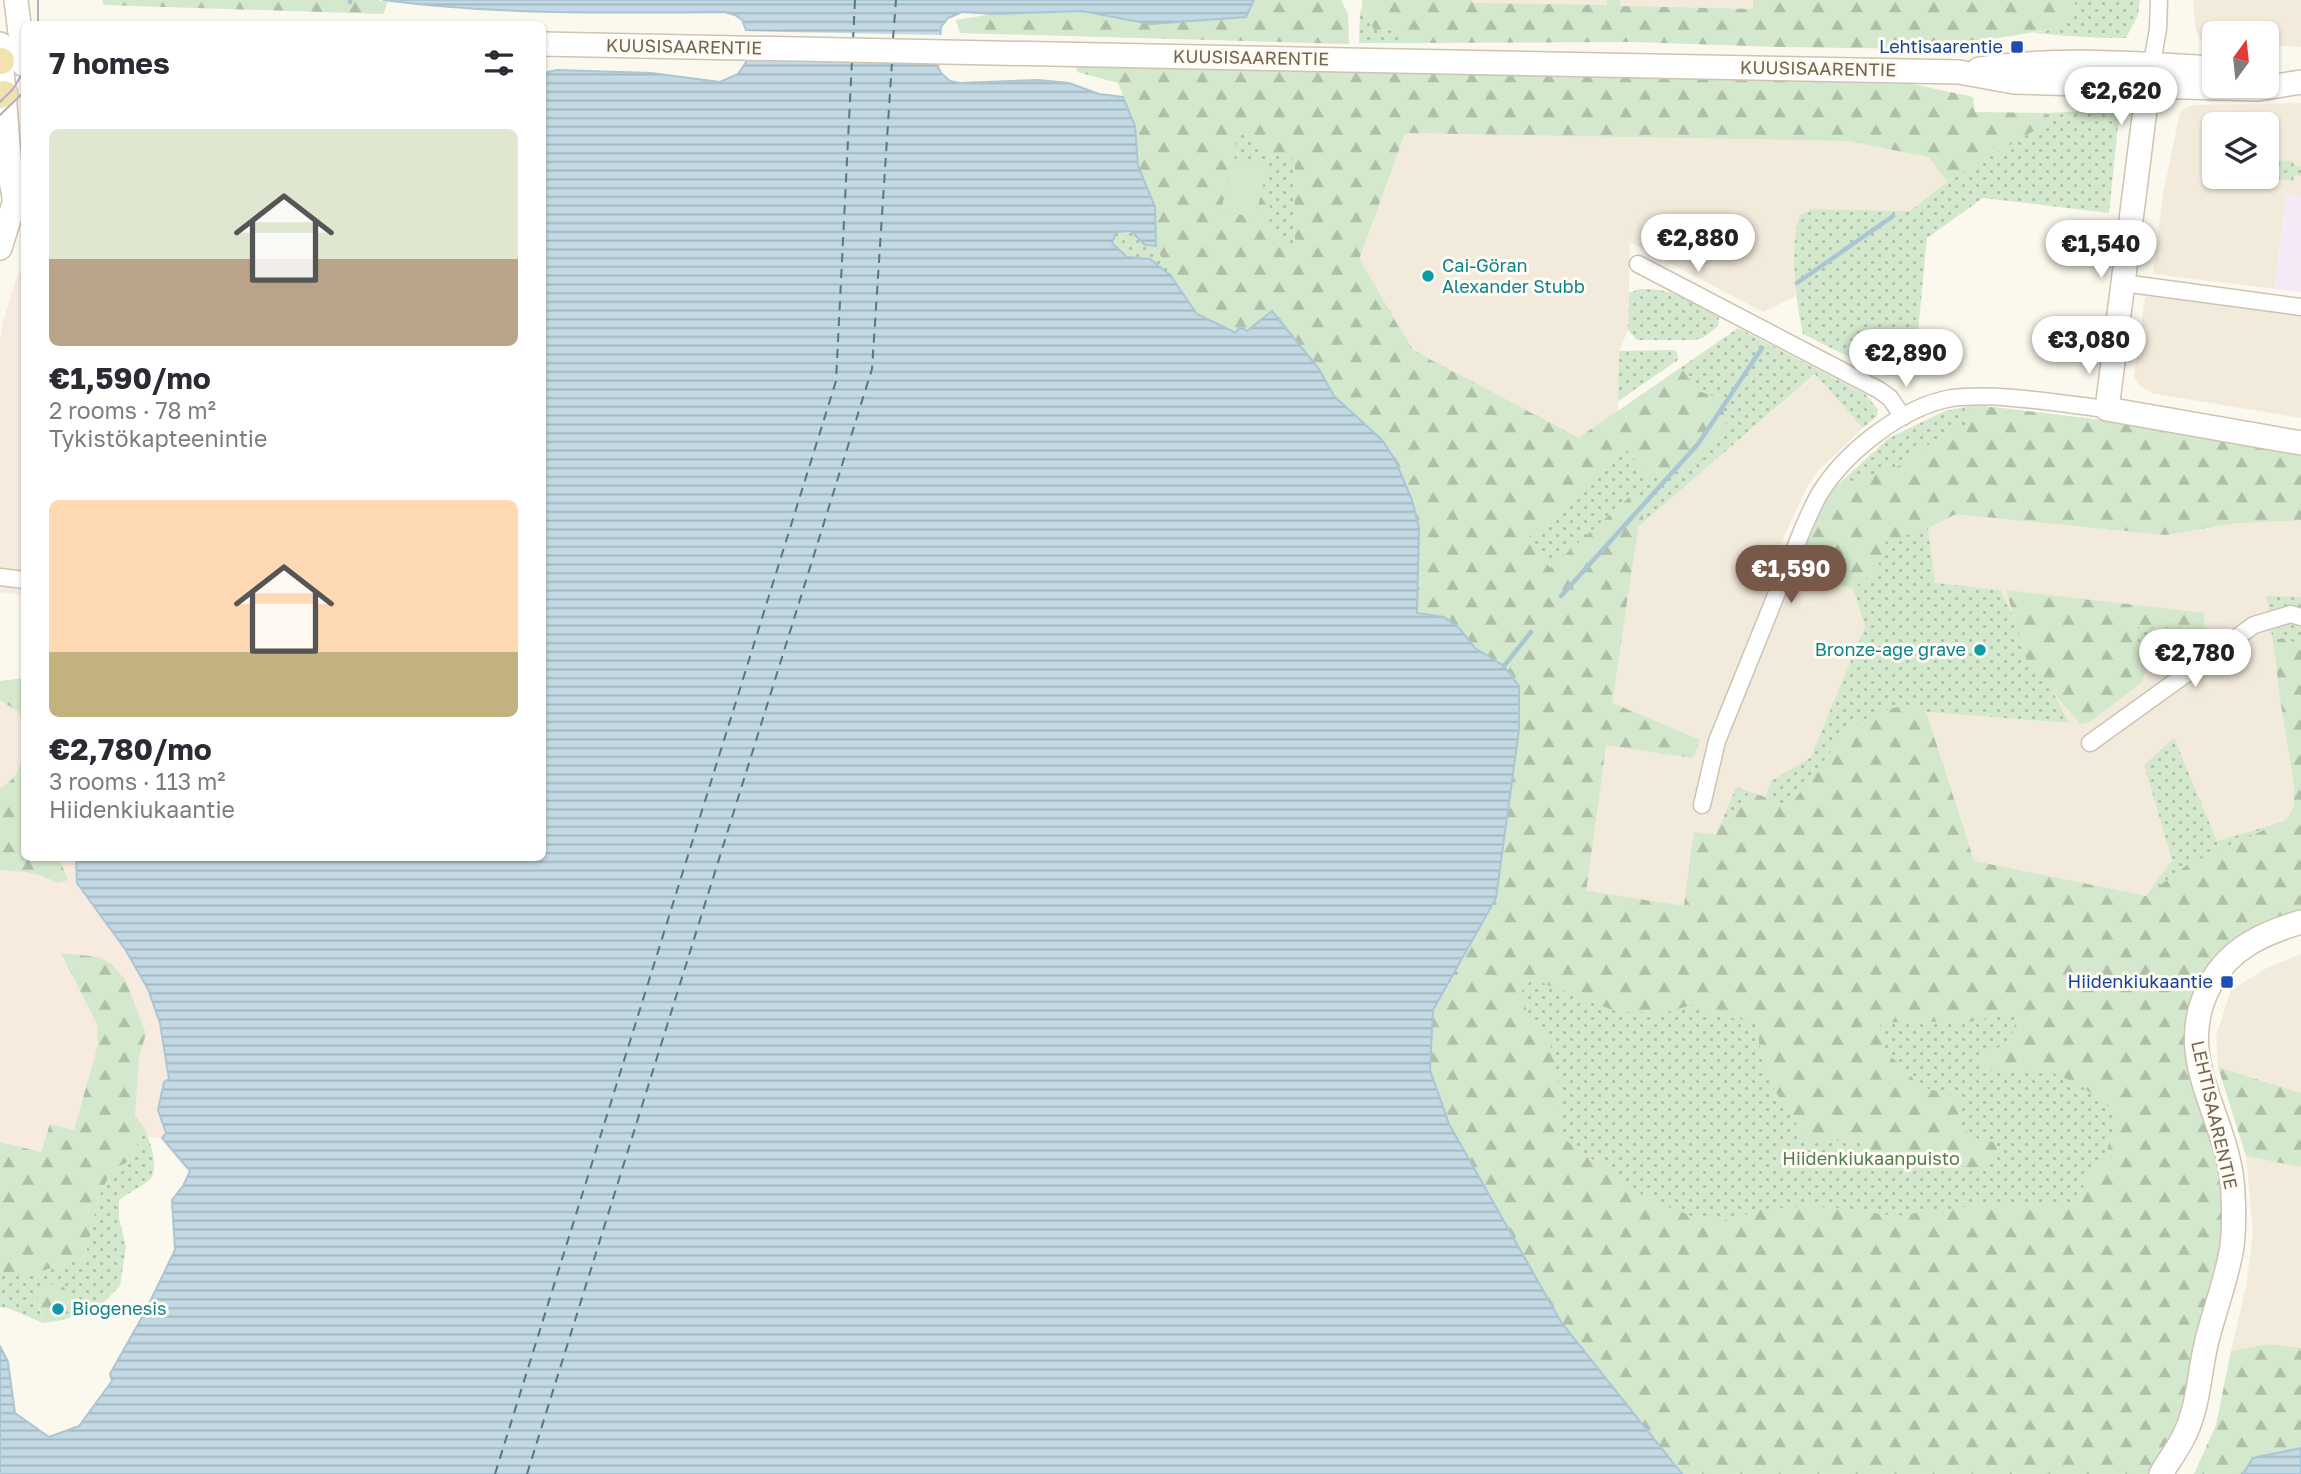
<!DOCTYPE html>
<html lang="en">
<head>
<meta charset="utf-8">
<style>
  :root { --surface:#fff; --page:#f7f7f7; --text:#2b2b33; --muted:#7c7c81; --accent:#785848 }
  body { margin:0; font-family:"Golos Text",sans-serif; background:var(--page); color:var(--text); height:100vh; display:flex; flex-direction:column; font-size:26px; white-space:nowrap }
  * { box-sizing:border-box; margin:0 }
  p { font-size:23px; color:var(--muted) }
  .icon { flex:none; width:38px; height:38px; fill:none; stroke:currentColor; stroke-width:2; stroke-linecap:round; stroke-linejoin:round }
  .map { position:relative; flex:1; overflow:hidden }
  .panel { position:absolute; left:21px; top:21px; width:525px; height:840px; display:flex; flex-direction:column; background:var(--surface); border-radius:10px; box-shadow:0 2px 5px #0004 }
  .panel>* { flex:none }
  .needle { width:46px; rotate:15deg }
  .tools { position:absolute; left:2202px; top:21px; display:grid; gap:14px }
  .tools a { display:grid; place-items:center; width:77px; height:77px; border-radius:10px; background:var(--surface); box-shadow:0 2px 5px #0004; font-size:35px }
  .price { position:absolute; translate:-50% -60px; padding:0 16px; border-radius:24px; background:#fff; color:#222; font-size:23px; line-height:46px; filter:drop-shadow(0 2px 4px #0008) }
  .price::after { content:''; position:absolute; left:50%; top:42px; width:21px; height:16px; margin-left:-10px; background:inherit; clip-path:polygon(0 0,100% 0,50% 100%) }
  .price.current { background:var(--accent); color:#fff }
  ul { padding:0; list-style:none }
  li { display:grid; align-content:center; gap:14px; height:371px; padding:0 28px }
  li span { display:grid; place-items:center; height:217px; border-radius:10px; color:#555 }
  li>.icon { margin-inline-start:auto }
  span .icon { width:126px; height:126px; fill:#fffc; stroke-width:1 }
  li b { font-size:30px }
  h2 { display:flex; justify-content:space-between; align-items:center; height:84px; padding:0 28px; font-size:30px }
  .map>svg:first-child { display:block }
  .residential { fill:#f2ebdc; fill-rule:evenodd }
  .commercial { fill:#f7eadf }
  .education { fill:#f5e9f8 }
  .green { fill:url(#green-dots) }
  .forest { fill:url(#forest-firs); fill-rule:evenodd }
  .pitch { fill:#d3e8cc }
  .water { fill:url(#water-rules); stroke:#aac6d4; stroke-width:2 }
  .pier { fill:#fbf8ed }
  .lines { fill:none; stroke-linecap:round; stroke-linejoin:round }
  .stream { stroke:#aac6d4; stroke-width:4.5 }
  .ferry { stroke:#51788b; stroke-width:2; stroke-dasharray:9 7; stroke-linecap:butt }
  .street-casing { stroke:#cdc3b3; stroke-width:19 }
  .secondary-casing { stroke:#cfc3b1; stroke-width:26 }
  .primary-casing { stroke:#d8d4cf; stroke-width:30 }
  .street { stroke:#fff; stroke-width:16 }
  .secondary { stroke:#fff; stroke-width:23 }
  .primary { stroke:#f1e3ae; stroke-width:26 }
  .tram { stroke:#bdabc5; stroke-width:2 }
  .transit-dot { fill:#1a4fb4; stroke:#fefbf3; stroke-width:2.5 }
  .culture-dot { fill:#0f9aa8; stroke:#fefbf3; stroke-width:2.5 }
  .labels { text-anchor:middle; stroke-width:6; stroke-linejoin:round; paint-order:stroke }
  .street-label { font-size:18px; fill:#746452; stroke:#fefbf3 }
  .transit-label { font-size:18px; fill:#164399; stroke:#fefbf3; text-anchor:end }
  .culture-label { font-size:18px; fill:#0d838f; stroke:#fefbf3; text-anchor:start }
  .park-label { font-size:18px; fill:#547e4e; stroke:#fefbf3 }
</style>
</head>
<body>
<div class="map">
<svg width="2301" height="1474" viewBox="0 0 2301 1474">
  <defs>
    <pattern id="green-dots" width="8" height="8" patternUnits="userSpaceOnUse" patternTransform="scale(1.75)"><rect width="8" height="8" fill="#d3e8cc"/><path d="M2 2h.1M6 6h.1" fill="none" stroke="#b0c0a8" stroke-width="1.8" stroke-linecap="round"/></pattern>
    <pattern id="forest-firs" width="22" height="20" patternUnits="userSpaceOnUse" patternTransform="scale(1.75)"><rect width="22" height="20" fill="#d3e8cc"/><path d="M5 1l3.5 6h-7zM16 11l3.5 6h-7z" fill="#b0c0a8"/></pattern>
    <pattern id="water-rules" width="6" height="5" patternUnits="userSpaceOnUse" patternTransform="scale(1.75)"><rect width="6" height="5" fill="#c3d9e3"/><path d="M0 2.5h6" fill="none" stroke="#a3b4bb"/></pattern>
  </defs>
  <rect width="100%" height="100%" fill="#fbf8ed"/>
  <path class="residential" d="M 1459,0 L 2019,0 L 1826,22 L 1460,17 Z
    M 2193,0 L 2301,0 L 2301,47 L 2266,45 L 2266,33 L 2214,33 L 2214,43 L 2202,42 L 2196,32 Z
    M 2301,103 L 2301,196 L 2286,195 L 2275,289 L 2153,274 L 2163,194 L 2180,112 L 2187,107 L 2195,105 ZM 2214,124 L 2266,124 L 2266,177 L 2214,177 Z
    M 1405,133 L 1847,141 L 1929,157 L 1947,182 L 1910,211 L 1812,209 L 1797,223 L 1796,296 L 1763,312 L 1630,242 L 1628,330 L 1619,351 L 1618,412 L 1579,439 L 1412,350 L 1359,259 Z
    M 2146,290 L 2301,312 L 2301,418 L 2151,393 L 2139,385 L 2134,376 Z
    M 1816,374 L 1863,428 L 1819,470 L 1807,487 L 1774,558 L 1853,589 L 1865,627 L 1790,806 L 1736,787 L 1716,835 L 1694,833 L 1684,907 L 1585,891 L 1606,745 L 1693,758 L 1700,740 L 1612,703 L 1638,527 Z
    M 1956,514 L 2166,535 L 2236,523 L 2301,520 L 2301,597 L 2266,597 L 2294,784 L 2294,807 L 2286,821 L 2217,842 L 2174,739 L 2144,765 L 2172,860 L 2146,896 L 1974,861 L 1926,712 L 2068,723 L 1935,583 L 1928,528 Z
    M 2301,954 L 2301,1093 L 2218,1067 L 2216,1036 L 2231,990 L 2265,969 Z
    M 2246,1156 L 2301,1167 L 2301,1348 L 2269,1344 L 2231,1351 L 2246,1287 L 2253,1233 Z"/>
  <path class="commercial" d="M 24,264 L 24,596 L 0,592 L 0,341 L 3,321 L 17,277 Z
    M 0,691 L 24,698 L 24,858 L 76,858 L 77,883 L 125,949 L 148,989 L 160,1023 L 169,1079 L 158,1110 L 166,1134 L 162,1138 L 74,1130 L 50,1125 L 41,1152 L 0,1142 Z"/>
  <path class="education" d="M 2286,194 L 2301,196 L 2301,292 L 2275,289 Z"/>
  <path class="green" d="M 2075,0 L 2140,0 L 2138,15 L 2126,38 C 2095,38 2065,36 2034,33 L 2054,29 L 2073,16 Z
    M 1362,7 L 1374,30 L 1397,29 L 1407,43 L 1359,43 L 1360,13 Z
    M 2108,110 L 2119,116 L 2109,213 L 1983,198 L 1927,238 L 1916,353 L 1899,374 L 1891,376 L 1885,375 L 1803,334 C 1796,303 1789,244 1800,215 L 1812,209 L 1910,211 L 1947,182 L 2046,123 L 2046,113 Z
    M 1240,124 L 1405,133 L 1359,259 L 1413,350 L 1579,438 L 1738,328 L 1865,394 L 1878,409 L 1877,416 L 1863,428 L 1815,374 L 1638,527 L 1612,703 L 1700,740 L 1693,758 L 1606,745 L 1586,891 L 1684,906 L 1694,832 L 1716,835 L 1736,787 L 1766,797 L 1771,781 L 1810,758 L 1865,627 L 1853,589 L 1796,568 L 1810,529 L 1833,489 L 1889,438 L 1945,411 L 1974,405 L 2118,422 L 2301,520 L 2236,523 L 2166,535 L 1956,514 L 1928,528 L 1935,583 L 2000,590 L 2069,723 L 1926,712 L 1974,861 L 2146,896 L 2172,860 L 2144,765 L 2174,738 L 2217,841 L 2286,821 L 2294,807 L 2294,784 L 2266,596 L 2301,597 L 2301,916 L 2261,926 L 2187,1026 L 2189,1074 L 2218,1164 L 2152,1474 L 1682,1474 L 1561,1322 L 1419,527 L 1247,331 L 1127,259 L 1112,243 L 1116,232 L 1131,231 L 1145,245 L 1156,245 Z
    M 2266,158 L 2294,162 L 2294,165 L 2301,167 L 2301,176 L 2294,175 L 2293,181 L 2264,177 L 2266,177 Z
    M 1640,289 C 1674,288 1691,302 1719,317 L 1718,326 L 1703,338 L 1694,340 L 1637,340 L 1628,330 L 1629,293 Z
    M 1673,350 L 1677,352 L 1678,360 L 1618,401 L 1619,351 Z
    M 2133,626 L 2181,627 L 2197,646 L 2160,674 L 2147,668 Z
    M 144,1127 C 149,1141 162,1170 148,1181 C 139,1188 128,1193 119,1200 L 119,1218 L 126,1247 L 120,1286 L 99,1307 L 63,1320 L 69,1302 L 38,1303 L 43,1323 L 8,1308 L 0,1307 L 0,1270 L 5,1272 L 38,1272 L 85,1258 L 98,1198 L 112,1170 L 131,1160 Z"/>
  <path class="forest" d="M 102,0 L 377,0 L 388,2 L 383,14 L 104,5 Z
    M 1254,0 L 1341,0 L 1348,14 L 1349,44 L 960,33 L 956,20 L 993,14 L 1082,11 L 1150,24 L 1246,17 Z
    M 1362,0 L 1472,0 L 1473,3 L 1607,5 L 1607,0 L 1620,0 L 1620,6 L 1753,9 L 1753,0 L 2075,0 L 2074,16 L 2054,29 L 1928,49 L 1780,47 L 1633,42 L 1407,43 L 1397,29 L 1374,30 L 1362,7 Z
    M 1075,63 L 1913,84 L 1973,97 L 1975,112 L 2046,113 L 2047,123 L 1947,182 L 1929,157 L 1847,141 L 1405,133 L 1359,259 L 1412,350 L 1578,438 L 1681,368 L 1698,391 L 1721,398 L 1727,429 L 1694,468 L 1649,477 L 1626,449 L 1529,537 L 1550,568 L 1635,492 L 1644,521 L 1638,527 L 1612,703 L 1700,740 L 1693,758 L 1606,745 L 1586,891 L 1684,906 L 1694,832 L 1716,835 L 1720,825 L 1750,792 L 1790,806 L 1845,732 L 1875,713 L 1905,705 L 1926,712 L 1974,861 L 2146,896 L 2187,865 L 2286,820 L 2294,807 L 2294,784 L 2278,685 L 2275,644 L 2281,638 L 2301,644 L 2301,916 L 2261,926 L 2187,1026 L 2189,1074 L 2218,1164 L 2223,1190 L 2223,1229 L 2220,1254 L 2178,1433 L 2152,1474 L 1682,1474 L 1561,1322 L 1449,1124 L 1430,1070 L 1433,1010 L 1496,898 L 1519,730 L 1513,676 L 1504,666 L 1475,648 L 1459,628 L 1417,613 L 1419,527 L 1395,460 L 1383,441 L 1334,396 L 1319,369 L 1273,311 L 1247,331 L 1237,334 L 1197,314 L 1170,275 L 1156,246 L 1155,207 L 1138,166 L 1135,126 L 1118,83 L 1077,72 ZM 1240,125 L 1270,154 L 1295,159 L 1295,246 L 1269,232 L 1270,200 L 1260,197 L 1255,218 L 1222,210 ZM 1532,979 L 1618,1012 L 1663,1013 L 1692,1005 L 1719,1016 L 1759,1022 L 1759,1043 L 1770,1083 L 1808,1141 L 1856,1141 L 1875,1152 L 1921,1166 L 1948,1164 L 1973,1168 L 1989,1163 L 1998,1156 L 1996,1143 L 1972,1137 L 1958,1121 L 1958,1097 L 1918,1086 L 1908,1072 L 1884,1050 L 1880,1023 L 1914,1021 L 1964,1023 L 2016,1012 C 2016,1038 2004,1045 1983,1057 L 1981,1065 L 1994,1072 L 2014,1073 L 2042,1068 L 2080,1085 L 2118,1114 L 2106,1154 L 2087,1179 L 2073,1207 L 2028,1205 L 1971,1206 L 1895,1216 L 1842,1208 L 1805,1206 L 1763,1209 L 1726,1221 L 1694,1217 L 1648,1199 L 1560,1136 L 1559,1084 L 1549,1039 L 1528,1018 L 1522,991 Z
    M 1974,405 L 2118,422 L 2301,451 L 2301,520 L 2236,523 L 2166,535 L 1956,514 L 1928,528 L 1885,542 L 1877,569 L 1853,589 L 1796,568 L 1810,529 L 1833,489 L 1897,467 L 1944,434 L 1965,425 Z
    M 2006,590 L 2204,613 L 2205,640 L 2197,646 L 2181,627 L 2133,627 L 2147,668 L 2142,682 L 2090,722 L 2080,724 L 2027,661 Z
    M 24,678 L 24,724 L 19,712 L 0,700 L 0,681 Z
    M 24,752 L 24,858 L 59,858 L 68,880 L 58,883 C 35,871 24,872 0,870 L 0,788 C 15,781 21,767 24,752 Z
    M 61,953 L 98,957 L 112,964 L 126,981 L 146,1034 L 139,1057 L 135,1116 L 144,1127 L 131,1160 L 112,1170 L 98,1198 L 85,1258 L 38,1272 L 5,1272 L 0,1270 L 0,1142 L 41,1152 L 50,1124 L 74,1130 L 98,1045 L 97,1024 Z
    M 2218,1067 L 2301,1093 L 2301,1167 L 2246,1156 Z
    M 55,1283 C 74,1288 69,1306 63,1320 L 43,1323 L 37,1296 L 46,1287 Z
    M 2269,1344 L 2301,1348 L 2301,1448 L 2253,1458 L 2243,1474 L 2194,1474 L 2216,1425 L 2231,1351 Z"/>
  <path class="pitch" d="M 1234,158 L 1268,166 L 1255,218 L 1221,210 Z"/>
  <path class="water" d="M 383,0 L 1254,0 L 1246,17 L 1150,24 L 1082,11 L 993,14 L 962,12 L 948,18 L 941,27 L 938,67 L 941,73 L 950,81 L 960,83 L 1038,80 L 1069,83 L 1099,94 L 1123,97 L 1135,126 L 1138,166 L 1155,207 L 1156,246 L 1145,245 L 1131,231 L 1116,232 L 1112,243 L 1127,257 L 1150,259 L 1170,275 L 1197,314 L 1236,333 L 1240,326 L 1247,331 L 1272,311 L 1319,369 L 1334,396 L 1383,441 L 1395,460 L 1412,500 L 1419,527 L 1417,613 L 1444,617 L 1459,628 L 1475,648 L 1504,666 L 1519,686 L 1519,730 L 1496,898 L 1433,1010 L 1430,1070 L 1449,1124 L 1561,1322 L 1682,1474 L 0,1474 L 0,1346 L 8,1362 L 15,1413 L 49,1437 L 79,1426 L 112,1381 L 110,1374 L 145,1312 L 175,1250 L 172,1200 L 183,1186 L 190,1171 L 162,1138 L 166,1133 L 158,1110 L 164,1082 L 169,1079 L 160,1023 L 148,989 L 125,949 L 77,883 L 76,858 L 542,858 L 542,248 L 546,237 L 542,227 L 543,73 L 557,70 L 651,73 L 720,82 L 738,74 L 746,62 L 746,30 L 742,20 L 735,15 L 724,12 C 610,13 496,15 383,0 Z
    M 2301,1448 L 2301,1474 L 2243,1474 L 2253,1458 Z"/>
  <path class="pier" d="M 743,31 L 944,35 L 942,62 L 743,58 Z"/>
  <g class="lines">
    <path class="stream" d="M 350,2 L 350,0
      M 1797,283 L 1893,216
      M 1561,596 L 1698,444 L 1762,348
      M 1504,666 L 1531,632"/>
    <path class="ferry" d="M 893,39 L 896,0
      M 853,41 L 855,0
      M 495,1474 L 836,381 L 852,60
      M 527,1474 L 872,369 L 892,62"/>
    <g class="street-casing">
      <path id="street" d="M 2150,74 L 2158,29 L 2159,0
        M 1638,264 L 1879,390 L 1890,398 L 1903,417
        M 2123,283 L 2301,307
        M 0,577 L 24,580
        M 2090,743 L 2254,625 L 2291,614 L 2301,617
        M 1702,805 L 1717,741 L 1804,526 C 1809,515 1814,503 1820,493 C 1846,451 1904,406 1952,398 C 1996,392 2062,404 2107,409"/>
    </g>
    <g class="secondary-casing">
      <path id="secondary" d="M 16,0 L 24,65
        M 0,44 L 11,180 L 14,197
        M 542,44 L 1959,72 L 2014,82 L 2148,86 L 2258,89 L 2301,82
        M 1979,69 C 2057,57 2136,64 2214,68
        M 2148,86 L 2107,409 L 2301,443
        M 0,248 L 20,184
        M 2161,1474 C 2168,1462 2177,1450 2183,1438 C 2199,1408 2199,1372 2207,1340 C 2215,1309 2227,1278 2232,1247 C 2234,1229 2234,1211 2233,1194 C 2231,1118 2169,1059 2211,983 C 2230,948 2264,933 2301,922"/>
    </g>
    <g class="primary-casing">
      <path id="primary" d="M 0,61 L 1,61
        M 0,95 L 4,94"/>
    </g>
    <use href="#street" class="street"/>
    <use href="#secondary" class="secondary"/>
    <use href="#primary" class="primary"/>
    <path class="tram" d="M 38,24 L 38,0
      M 0,102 L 13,89 L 24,71
      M 0,115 L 24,92"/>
  </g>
  <g class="transit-dot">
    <rect x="2010" y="40" width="14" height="14" rx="3.5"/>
    <rect x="2220" y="975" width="14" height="14" rx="3.5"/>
  </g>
  <g class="culture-dot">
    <circle cx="1428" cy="276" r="7"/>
    <circle cx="1980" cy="650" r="7"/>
    <circle cx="58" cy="1309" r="7"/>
  </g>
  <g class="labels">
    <g class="street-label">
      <text transform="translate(684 47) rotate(1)" y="6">KUUSISAARENTIE</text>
      <text transform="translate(1251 58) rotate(1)" y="6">KUUSISAARENTIE</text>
      <text transform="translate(1818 69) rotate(1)" y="6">KUUSISAARENTIE</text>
      <text transform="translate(2214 1115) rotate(77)" y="6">LEHTISAARENTIE</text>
    </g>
    <g class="transit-label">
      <text x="2003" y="53">Lehtisaarentie</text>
      <text x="2213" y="988">Hiidenkiukaantie</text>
    </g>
    <g class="culture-label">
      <text x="1442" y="272">Cai-Göran<tspan x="1442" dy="21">Alexander Stubb</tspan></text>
      <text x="1966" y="656" text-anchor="end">Bronze-age grave</text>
      <text x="72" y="1315">Biogenesis</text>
    </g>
    <g class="park-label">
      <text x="1871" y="1165">Hiidenkiukaanpuisto</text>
    </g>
  </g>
</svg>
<div class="tools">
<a><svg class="needle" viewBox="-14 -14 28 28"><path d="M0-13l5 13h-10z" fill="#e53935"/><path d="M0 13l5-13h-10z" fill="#7c7c81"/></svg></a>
<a><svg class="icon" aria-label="layers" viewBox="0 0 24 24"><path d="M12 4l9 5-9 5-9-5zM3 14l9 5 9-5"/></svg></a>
</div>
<b class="price" style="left:2121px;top:127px">€2,620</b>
<b class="price" style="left:1698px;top:274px">€2,880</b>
<b class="price" style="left:2101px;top:280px">€1,540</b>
<b class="price" style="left:2089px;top:376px">€3,080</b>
<b class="price" style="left:1906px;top:389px">€2,890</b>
<b class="price current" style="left:1791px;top:605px">€1,590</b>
<b class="price" style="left:2195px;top:689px">€2,780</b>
<section class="panel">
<h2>7 homes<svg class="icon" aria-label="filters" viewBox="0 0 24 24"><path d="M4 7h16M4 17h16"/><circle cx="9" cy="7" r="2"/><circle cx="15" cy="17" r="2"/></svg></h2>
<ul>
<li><span style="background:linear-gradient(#dfe7d0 60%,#b9a48a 0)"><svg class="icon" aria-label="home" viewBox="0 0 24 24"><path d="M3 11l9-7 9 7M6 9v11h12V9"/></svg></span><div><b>€1,590/mo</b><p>2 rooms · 78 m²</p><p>Tykistökapteenintie</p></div></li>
<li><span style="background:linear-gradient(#ffd9b3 70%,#c2b280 0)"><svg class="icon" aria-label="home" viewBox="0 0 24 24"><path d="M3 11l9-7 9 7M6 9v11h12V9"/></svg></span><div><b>€2,780/mo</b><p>3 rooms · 113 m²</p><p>Hiidenkiukaantie</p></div></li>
</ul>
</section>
</div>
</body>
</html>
